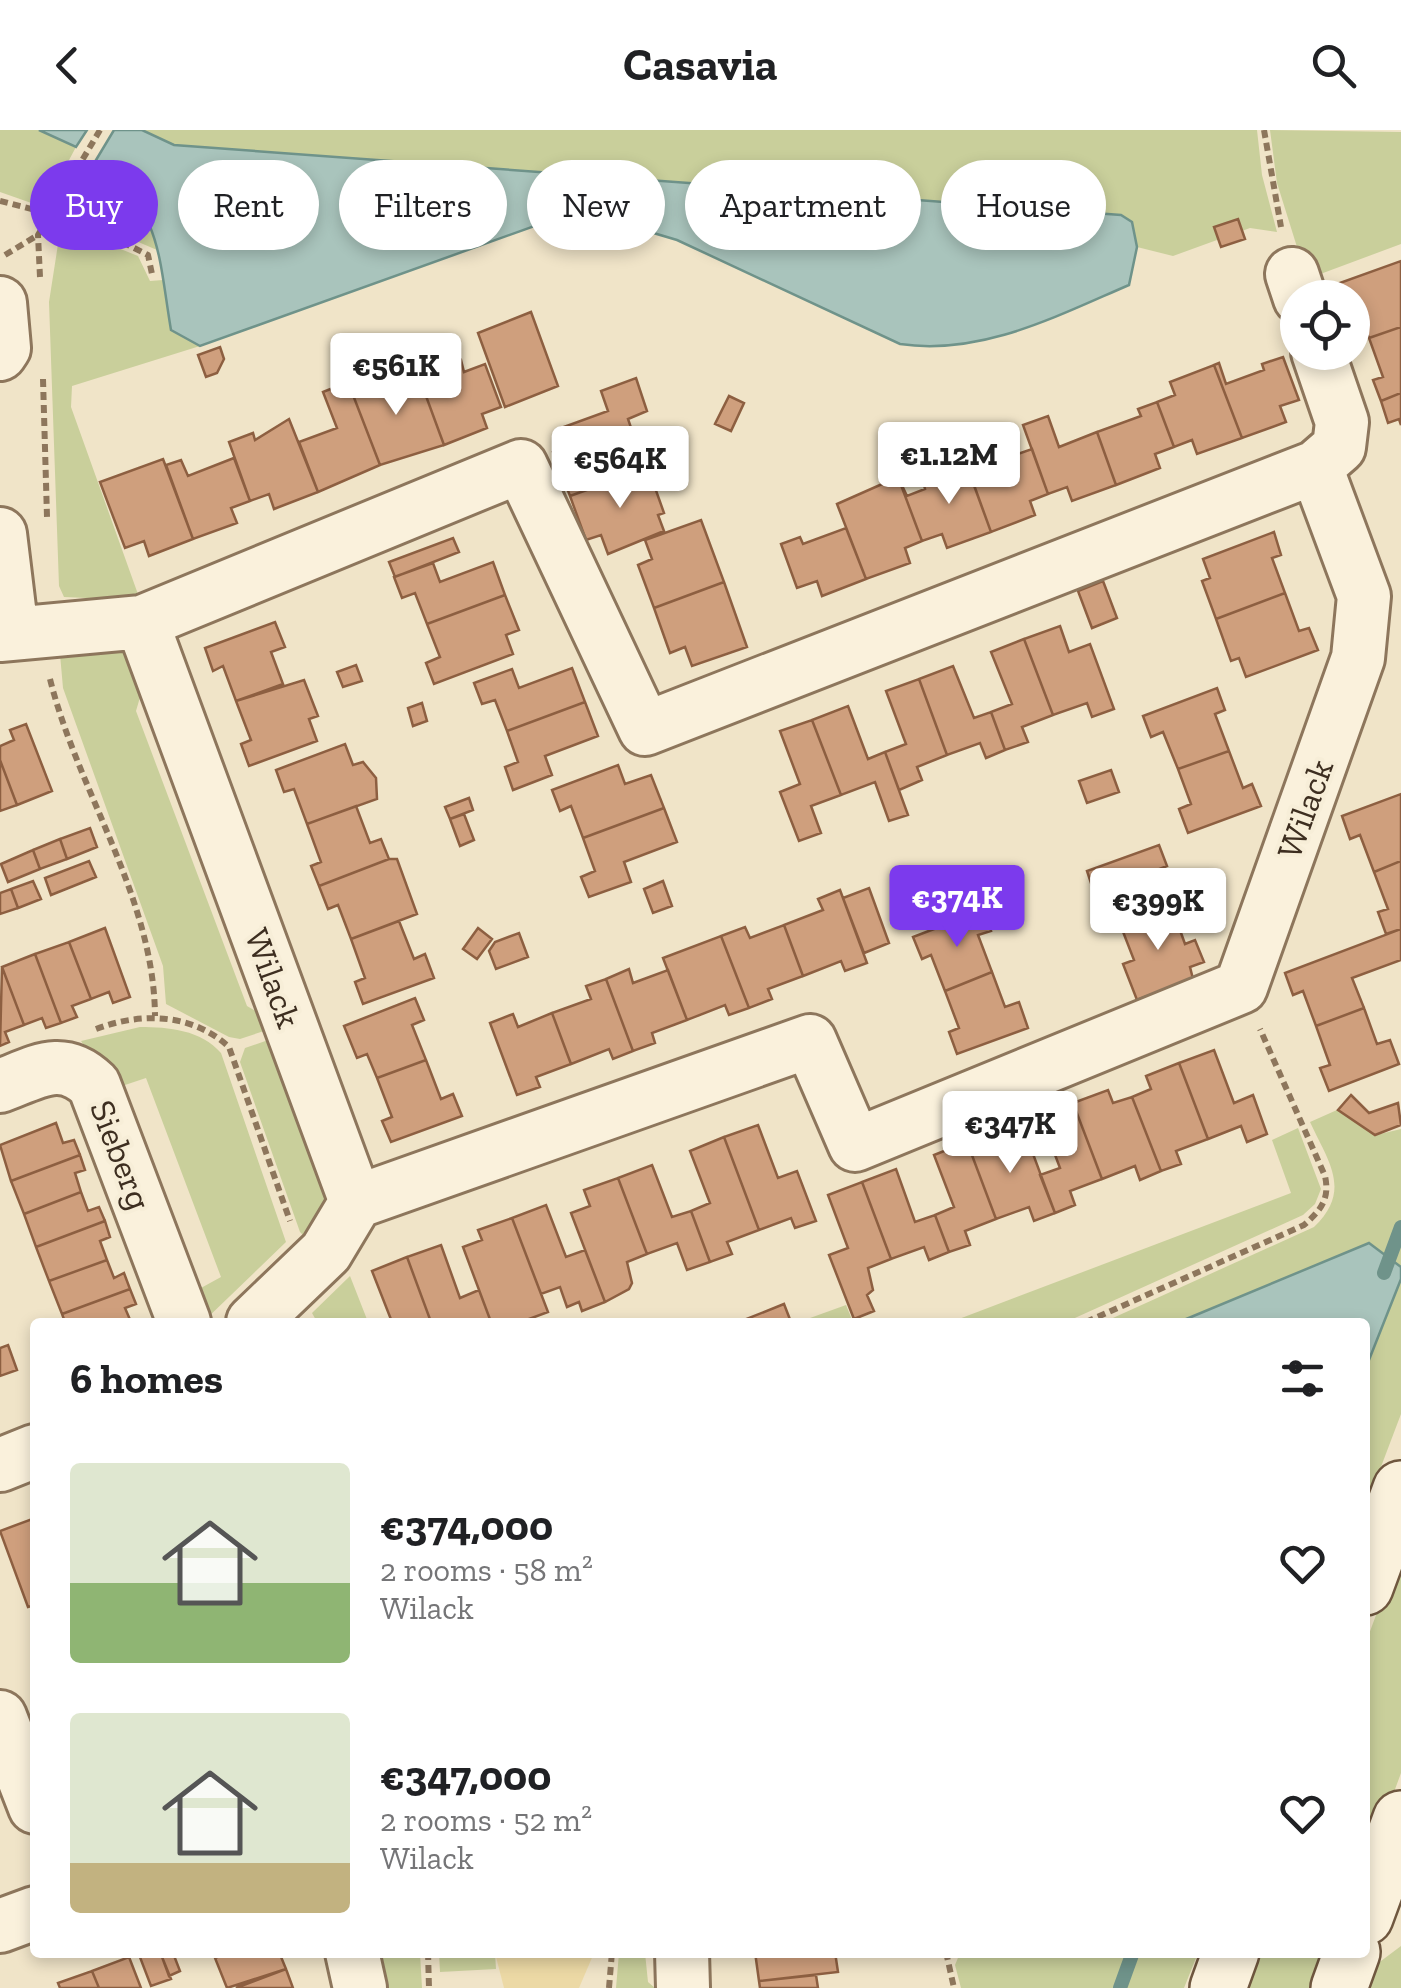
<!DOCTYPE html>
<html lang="en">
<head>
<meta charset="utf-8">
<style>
  :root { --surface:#fff; --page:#f6f6f6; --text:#202124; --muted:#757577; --accent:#7c3aed }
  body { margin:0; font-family:"Zilla Slab",serif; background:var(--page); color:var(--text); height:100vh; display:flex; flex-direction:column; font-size:38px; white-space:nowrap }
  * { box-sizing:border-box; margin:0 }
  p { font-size:32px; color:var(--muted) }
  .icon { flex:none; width:55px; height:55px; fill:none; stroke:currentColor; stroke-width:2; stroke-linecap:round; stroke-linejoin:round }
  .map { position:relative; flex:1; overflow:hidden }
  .panel { position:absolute; left:30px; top:1188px; width:1340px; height:640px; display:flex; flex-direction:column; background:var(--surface); border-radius:10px; box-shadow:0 5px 15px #0003 }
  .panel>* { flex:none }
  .banner { position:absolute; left:30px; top:30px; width:1342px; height:90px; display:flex; gap:20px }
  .tools { position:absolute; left:1280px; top:150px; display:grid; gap:20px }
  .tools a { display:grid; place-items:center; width:90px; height:90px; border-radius:50%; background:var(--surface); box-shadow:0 5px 15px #0003; font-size:50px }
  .price { position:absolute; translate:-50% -85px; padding:0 22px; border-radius:10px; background:#fff; color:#222; font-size:32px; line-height:65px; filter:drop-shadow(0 2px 5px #0008) }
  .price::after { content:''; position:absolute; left:50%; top:60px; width:30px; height:22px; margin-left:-15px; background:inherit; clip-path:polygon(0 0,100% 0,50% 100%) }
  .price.active { background:var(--accent); color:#fff }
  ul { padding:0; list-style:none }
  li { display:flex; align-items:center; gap:30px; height:250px; padding:0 40px }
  li span { display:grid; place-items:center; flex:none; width:280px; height:200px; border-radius:10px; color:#555 }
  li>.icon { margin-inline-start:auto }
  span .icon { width:120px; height:120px; fill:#fffc; stroke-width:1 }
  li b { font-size:42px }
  h2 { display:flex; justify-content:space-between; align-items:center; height:120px; padding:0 40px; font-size:42px }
  .chip { padding:0 35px; border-radius:45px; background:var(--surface); box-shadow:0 5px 15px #0003; font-size:35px; line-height:90px }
  .chip.active { background:var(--accent); color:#fff }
  header { display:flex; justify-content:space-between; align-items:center; height:130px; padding:0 40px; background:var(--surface); font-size:45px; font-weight:700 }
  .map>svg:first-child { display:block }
  .green { fill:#c9cf9b }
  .sand { fill:#ecd9a5 }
  .water { fill:#a9c4bc; stroke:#6f938a; stroke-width:2.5 }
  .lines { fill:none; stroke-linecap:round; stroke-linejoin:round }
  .stream { stroke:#6f938a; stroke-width:14 }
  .building { fill:#cf9f7d; stroke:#8d5f41; stroke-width:2.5 }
  .street-casing { stroke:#8d765c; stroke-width:58 }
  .secondary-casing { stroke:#6f573f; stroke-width:60 }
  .path { stroke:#8d765c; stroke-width:6; stroke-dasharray:8 5; stroke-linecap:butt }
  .street { stroke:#faf1dc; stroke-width:52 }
  .secondary { stroke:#faf1dc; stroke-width:55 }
  .labels { text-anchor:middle; stroke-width:8; stroke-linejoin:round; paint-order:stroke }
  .street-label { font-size:35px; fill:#3d2e20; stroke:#f7eed8 }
</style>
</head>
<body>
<header><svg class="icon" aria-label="back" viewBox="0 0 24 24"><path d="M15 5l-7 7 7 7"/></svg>Casavia<svg class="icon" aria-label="search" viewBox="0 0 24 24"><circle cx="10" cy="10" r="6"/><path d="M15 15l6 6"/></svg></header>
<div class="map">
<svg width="1401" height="1858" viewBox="0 0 1401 1858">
  <rect width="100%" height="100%" fill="#f0e4c8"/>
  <path class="green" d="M 0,0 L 39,0 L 76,17 L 46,73 L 37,75 L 0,62 Z
    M 142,0 L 1257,0 L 1262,45 L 1277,102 L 1250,98 L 1173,126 L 1137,117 L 1132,93 L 1121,85 L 174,15 Z
    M 1270,0 L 1401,2 L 1401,114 L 1307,149 L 1277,53 Z
    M 96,30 C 126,54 151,81 157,120 L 66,81 Z
    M 61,95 L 138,126 L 150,151 L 163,150 L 172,200 L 200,216 L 72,256 L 71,277 L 139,467 L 133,470 L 64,467 L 59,456 L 49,172 Z
    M 59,513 L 122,519 L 143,557 L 136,581 L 247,876 L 266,887 L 270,899 L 240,909 L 229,907 L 166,874 L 163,836 L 63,558 Z
    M 140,897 C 169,897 201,900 221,923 L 286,1112 L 203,1192 L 190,1164 L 221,1147 L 146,948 L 113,959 L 81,911 Z
    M 274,908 L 327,1044 L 324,1083 L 311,1113 L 300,1102 L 240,932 L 245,918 Z
    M 1337,980 L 1376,1005 L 1401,999 L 1401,1137 L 1369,1113 L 1179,1192 L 1104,1192 L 1314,1097 C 1352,1060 1329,1033 1310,992 Z
    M 1298,998 L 1321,1059 L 1315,1074 L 1303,1085 L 1066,1192 L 951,1192 L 1291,1063 L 1272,1010 Z
    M 350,1146 L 368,1192 L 317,1192 L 312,1183 Z
    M 1401,1149 L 1401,1284 L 1365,1379 L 1365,1240 Z
    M 846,1175 L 853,1192 L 799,1192 Z
    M 1401,1417 L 1401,1643 L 1365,1741 L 1365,1515 Z
    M 1401,1816 L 1401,1858 L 1363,1858 L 1369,1840 Z
    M 378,1823 L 420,1823 L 422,1858 L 378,1858 Z
    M 439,1823 L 495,1823 L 496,1839 L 440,1842 Z
    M 619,1823 L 645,1823 L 648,1852 L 655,1858 L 616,1858 Z
    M 960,1823 L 960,1822 L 1198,1823 L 1184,1858 L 961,1858 L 955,1835 Z
    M 1252,1823 L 1330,1823 L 1321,1858 L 1239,1858 Z"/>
  <path class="sand" d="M 495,1823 L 495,1822 L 594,1823 L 579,1858 L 504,1858 Z"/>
  <path class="water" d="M 39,0 L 87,0 L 76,17 Z
    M 114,0 L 142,0 L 174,15 L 1121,85 L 1132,92 L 1137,117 L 1129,155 C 1057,186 981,226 900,214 L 677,110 L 640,99 L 554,89 L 200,216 L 171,200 C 158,123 162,82 96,30 Z
    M 1369,1113 L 1401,1137 L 1401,1149 L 1365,1240 L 1365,1192 L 1179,1192 Z"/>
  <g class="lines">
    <path class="stream" d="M 1384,1143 L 1401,1097
      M 1120,1858 L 1133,1822"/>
  </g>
  <path class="building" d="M 1238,89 L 1245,109 L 1221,117 L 1214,97 Z
    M 1401,131 L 1401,197 L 1369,208 L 1352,168 L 1342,168 L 1337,154 Z
    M 531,182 L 558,256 L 505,277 L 478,203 Z
    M 1401,197 L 1401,263 L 1381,271 L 1373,250 L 1383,247 L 1369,208 Z
    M 220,217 L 224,229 L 217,243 L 206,247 L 198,225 Z
    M 1283,227 L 1299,270 L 1280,276 L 1286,292 L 1242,308 L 1214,235 L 1219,233 L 1226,254 L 1264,240 L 1262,234 Z
    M 461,230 L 464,242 L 485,234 L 501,277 L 482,284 L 487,298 L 444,315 L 419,247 Z
    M 1214,235 L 1242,308 L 1197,324 L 1192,310 L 1174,317 L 1157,272 L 1175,265 L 1170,252 Z
    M 371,242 L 379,262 L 419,247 L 444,315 L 380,335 L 348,252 Z
    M 636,248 L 647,281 L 628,289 L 645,339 L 570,366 L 553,322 L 568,317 L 561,298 L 608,281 L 601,261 Z
    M 348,252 L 380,335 L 318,362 L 299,312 L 337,298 L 323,262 Z
    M 1401,263 L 1401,295 L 1399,289 L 1388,293 L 1381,271 Z
    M 729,266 L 744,273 L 731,301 L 715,294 Z
    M 1157,272 L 1174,317 L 1155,324 L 1160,338 L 1116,355 L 1097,302 L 1141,286 L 1138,279 Z
    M 1048,286 L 1059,317 L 1097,302 L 1116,355 L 1072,371 L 1067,357 L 1048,364 L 1023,295 Z
    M 289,289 L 318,362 L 274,379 L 269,364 L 250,371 L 229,312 L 253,303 L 255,310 Z
    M 1032,319 L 1048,364 L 1030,371 L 1035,385 L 991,402 L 972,350 L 1015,334 L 1012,326 Z
    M 234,328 L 250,371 L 231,378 L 237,393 L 193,409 L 166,335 L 181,330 L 188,346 Z
    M 163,329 L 193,409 L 149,426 L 144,411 L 125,418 L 100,352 Z
    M 965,330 L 991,402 L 947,418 L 942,404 L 922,411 L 898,347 L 907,366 L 925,359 L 922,347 Z
    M 648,338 L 664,383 L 658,385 L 664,401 L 608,424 L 601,405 L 586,410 L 570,366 Z
    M 898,347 L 922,411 L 905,418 L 910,433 L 866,449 L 837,374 Z
    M 701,390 L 724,452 L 654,478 L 638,435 L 652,429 L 645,410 Z
    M 846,398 L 866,449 L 822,466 L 817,451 L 797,458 L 781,414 L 800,407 L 803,414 Z
    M 1274,402 L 1281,425 L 1272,428 L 1285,463 L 1216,489 L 1202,451 L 1210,448 L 1203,429 Z
    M 453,408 L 459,422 L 395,447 L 389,432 Z
    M 493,432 L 505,465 L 427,494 L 415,463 L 402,468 L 394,447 L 433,433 L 440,452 Z
    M 1103,451 L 1117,488 L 1092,498 L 1078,461 Z
    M 724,452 L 747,517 L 692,536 L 685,517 L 670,523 L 654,478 Z
    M 1285,463 L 1299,501 L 1309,498 L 1318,520 L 1246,547 L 1239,528 L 1231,531 L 1216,489 Z
    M 505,465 L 519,500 L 506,505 L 513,524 L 434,554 L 426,533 L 440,527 L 427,494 Z
    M 275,492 L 285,517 L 271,522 L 283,554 L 236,571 L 223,536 L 213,541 L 205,518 Z
    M 1060,496 L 1069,522 L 1090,514 L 1114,579 L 1092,587 L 1087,573 L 1053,585 L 1024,509 Z
    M 1024,509 L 1053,585 L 1022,597 L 1028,612 L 1005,620 L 991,582 L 1012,574 L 991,522 Z
    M 356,535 L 362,551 L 343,557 L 337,542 Z
    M 953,536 L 974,588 L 991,582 L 1005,620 L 986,628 L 980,613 L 947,625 L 919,549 Z
    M 572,538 L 585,572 L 507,601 L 495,570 L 482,574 L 474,553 L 512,539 L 519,558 Z
    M 919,549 L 947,625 L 917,637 L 922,650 L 899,660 L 885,622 L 906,614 L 886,561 Z
    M 304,550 L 318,586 L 309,589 L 317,611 L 249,636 L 241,614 L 251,610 L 236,571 Z
    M 1217,558 L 1225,580 L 1215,584 L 1229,621 L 1178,639 L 1163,602 L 1151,607 L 1143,586 Z
    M 585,572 L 598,606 L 545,626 L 552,645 L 513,660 L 505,637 L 518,632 L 507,601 Z
    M 422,573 L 427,591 L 413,596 L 408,578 Z
    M 848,576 L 868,629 L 885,622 L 908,685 L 889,691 L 875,652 L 841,665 L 812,590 Z
    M 812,590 L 841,665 L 811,676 L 821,703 L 799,711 L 780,662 L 800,654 L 780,601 Z
    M 26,594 L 52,661 L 17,675 L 0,630 L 0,616 L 14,610 L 10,600 Z
    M 345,614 L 353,635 L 363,632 L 376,648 L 377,669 L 307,694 L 294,659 L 284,662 L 276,640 Z
    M 1229,621 L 1243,658 L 1252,654 L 1261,676 L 1188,703 L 1179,679 L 1191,674 L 1178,639 Z
    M 0,630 L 17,675 L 0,681 Z
    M 618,635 L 625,654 L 651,645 L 664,678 L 583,708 L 571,676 L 560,681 L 552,660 Z
    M 1111,640 L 1119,662 L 1087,673 L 1079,651 Z
    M 1401,664 L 1401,731 L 1374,742 L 1360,705 L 1350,709 L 1342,686 Z
    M 469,668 L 473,680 L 450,689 L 445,677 Z
    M 356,676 L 370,713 L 381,709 L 389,729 L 319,756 L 311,736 L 321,732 L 307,694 Z
    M 664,678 L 677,712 L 624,732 L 631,752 L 589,767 L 581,747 L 595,741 L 583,708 Z
    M 464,684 L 474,710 L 460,716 L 450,689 Z
    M 90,698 L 97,717 L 67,729 L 60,709 Z
    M 60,709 L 67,729 L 40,739 L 33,720 Z
    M 1159,715 L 1167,736 L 1157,740 L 1171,775 L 1120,794 L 1107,757 L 1094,762 L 1087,741 Z
    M 33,720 L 40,739 L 8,752 L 1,734 Z
    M 389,729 L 397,729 L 417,784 L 351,809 L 338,775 L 328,779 L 319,756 Z
    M 89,731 L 96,747 L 51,765 L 45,748 Z
    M 1401,731 L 1401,799 L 1386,804 L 1378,782 L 1388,779 L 1374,742 Z
    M 33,751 L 41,769 L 18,778 L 11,759 Z
    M 663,751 L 672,776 L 653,783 L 644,759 Z
    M 869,758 L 889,813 L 864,823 L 843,768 Z
    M 11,759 L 18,778 L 0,784 L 0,763 Z
    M 840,760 L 867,833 L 845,841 L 841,831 L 803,846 L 784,795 L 823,780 L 818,769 Z
    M 1171,775 L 1185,814 L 1195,810 L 1204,832 L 1190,837 L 1193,849 L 1137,870 L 1123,834 L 1134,830 L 1120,794 Z
    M 984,780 L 991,801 L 978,805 L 992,842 L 945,861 L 931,825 L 922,829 L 913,807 Z
    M 399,791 L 414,829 L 425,824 L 434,848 L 363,874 L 355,852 L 365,848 L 351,809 Z
    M 784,795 L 803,846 L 768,859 L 772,869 L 749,878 L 721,806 L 745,797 L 750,808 Z
    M 105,798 L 130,867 L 113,873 L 109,862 L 91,869 L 69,812 Z
    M 478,798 L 492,809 L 477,829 L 463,819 Z
    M 1401,799 L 1401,830 L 1352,848 L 1364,878 L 1316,896 L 1303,861 L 1293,865 L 1285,843 Z
    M 519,803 L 528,827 L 496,839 L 489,821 L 495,812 Z
    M 721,806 L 749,878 L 729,885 L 725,875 L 687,890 L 663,828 Z
    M 69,812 L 91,869 L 72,876 L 77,887 L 61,893 L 35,824 Z
    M 35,824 L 61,893 L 46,898 L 42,888 L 24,895 L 2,837 Z
    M 2,837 L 24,895 L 5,902 L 9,912 L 0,916 Z
    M 629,839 L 633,853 L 668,840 L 687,890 L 652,903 L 655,913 L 633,921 L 606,849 Z
    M 992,842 L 1005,877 L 1019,872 L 1028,898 L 957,924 L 949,902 L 959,898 L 945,861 Z
    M 606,849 L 633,921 L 613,929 L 609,919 L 571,934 L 552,883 L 591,869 L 586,856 Z
    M 415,868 L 424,890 L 412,895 L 426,930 L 377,948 L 367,924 L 357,928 L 344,896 Z
    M 1364,878 L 1377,914 L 1390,910 L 1399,934 L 1329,961 L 1320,938 L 1330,935 L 1316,896 Z
    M 552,883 L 571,934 L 536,947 L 540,957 L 517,965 L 490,893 L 513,884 L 518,897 Z
    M 1214,920 L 1234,973 L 1253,965 L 1267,1004 L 1247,1012 L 1241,996 L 1208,1009 L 1179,933 Z
    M 426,930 L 441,969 L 453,964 L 462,986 L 391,1012 L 382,991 L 392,987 L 377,948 Z
    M 1179,933 L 1208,1009 L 1176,1021 L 1181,1034 L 1161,1041 L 1132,967 L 1151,959 L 1146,946 Z
    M 1108,960 L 1113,973 L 1132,967 L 1161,1041 L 1140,1050 L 1135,1036 L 1102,1049 L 1073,973 Z
    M 1351,965 L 1369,983 L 1398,973 L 1401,995 L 1375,1005 L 1338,980 Z
    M 1073,973 L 1102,1049 L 1070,1061 L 1075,1075 L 1055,1083 L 1040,1045 L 1060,1038 L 1040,985 Z
    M 56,993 L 63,1013 L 74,1010 L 80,1025 L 11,1051 L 0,1015 Z
    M 758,995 L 778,1048 L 797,1041 L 816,1091 L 795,1098 L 791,1088 L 759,1100 L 724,1007 Z
    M 1002,999 L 1007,1012 L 1026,1005 L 1055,1083 L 1034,1091 L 1029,1077 L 996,1089 L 967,1012 Z
    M 724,1007 L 759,1100 L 727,1112 L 732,1124 L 710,1132 L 691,1081 L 710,1073 L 690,1021 Z
    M 967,1012 L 996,1089 L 965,1101 L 970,1115 L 949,1122 L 935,1085 L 954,1077 L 934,1025 Z
    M 80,1025 L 85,1040 L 75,1043 L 81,1062 L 24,1084 L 11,1051 Z
    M 652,1035 L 672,1087 L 691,1081 L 710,1132 L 687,1140 L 677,1113 L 647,1124 L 618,1048 Z
    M 896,1039 L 915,1092 L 935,1085 L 949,1122 L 929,1130 L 924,1117 L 891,1129 L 862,1052 Z
    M 618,1048 L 647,1124 L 627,1132 L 632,1153 L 629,1159 L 605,1172 L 571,1083 L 590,1076 L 584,1060 Z
    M 862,1052 L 891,1129 L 868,1138 L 873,1160 L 867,1165 L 874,1181 L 854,1189 L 829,1125 L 848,1118 L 828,1065 Z
    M 81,1062 L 88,1081 L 99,1077 L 105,1091 L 36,1117 L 24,1084 Z
    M 546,1075 L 566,1127 L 585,1120 L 605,1172 L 582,1181 L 579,1172 L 567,1177 L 560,1157 L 541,1164 L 512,1088 Z
    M 512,1088 L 548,1182 L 521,1192 L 491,1192 L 463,1117 L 482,1110 L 478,1100 Z
    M 105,1091 L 110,1107 L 100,1111 L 107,1130 L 49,1151 L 36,1117 Z
    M 441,1115 L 460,1168 L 479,1160 L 491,1192 L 431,1192 L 407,1127 Z
    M 407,1127 L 431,1192 L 392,1192 L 372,1141 Z
    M 107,1130 L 114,1148 L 124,1143 L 130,1159 L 62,1184 L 49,1151 Z
    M 130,1159 L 136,1174 L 125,1178 L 131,1192 L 65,1192 L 62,1184 Z
    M 784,1174 L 791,1192 L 739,1192 Z
    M 8,1215 L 17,1240 L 0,1246 L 0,1218 Z
    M 35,1388 L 35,1475 L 28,1477 L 0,1401 Z
    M 138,1822 L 160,1822 L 171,1849 L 151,1856 Z
    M 229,1822 L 279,1822 L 286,1839 L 227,1858 L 215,1828 Z
    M 755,1822 L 835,1822 L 838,1842 L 759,1851 Z
    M 173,1823 L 180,1841 L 169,1846 L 162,1827 Z
    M 129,1827 L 141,1858 L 99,1858 L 92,1841 Z
    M 286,1839 L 293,1858 L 236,1858 Z
    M 92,1841 L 99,1858 L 60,1858 L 58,1853 Z
    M 816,1845 L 818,1858 L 760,1858 L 759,1851 Z"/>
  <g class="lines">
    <g class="street-casing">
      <path id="street" d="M 1292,144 L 1300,168
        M 0,173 L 4,218 L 0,224
        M 1316,337 L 1364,466 L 1358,528 L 1241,857 L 855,1015 L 810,911 L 356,1072 L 142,492 L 521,336 L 645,599 L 1316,337 L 1339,317 L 1342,292 L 1318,222
        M 0,404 L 12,503
        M 0,505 L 142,492
        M 0,956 C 37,942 62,924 94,955 L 184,1192
        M 253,1192 L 326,1122 L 356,1072
        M 0,1335 L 35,1321
        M 0,1587 L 35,1677
        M 0,1796 L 35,1783
        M 352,1822 L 360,1858
        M 682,1822 L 683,1858"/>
    </g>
    <g class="secondary-casing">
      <path id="secondary" d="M 1365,1457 L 1401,1359
        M 1365,1787 L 1401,1689
        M 1218,1858 L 1231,1822
        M 1339,1858 L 1352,1822"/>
    </g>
    <path class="path" d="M 1264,0 L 1281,97
      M 0,71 L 83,92 L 148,125 L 152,144
      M 5,125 L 38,105
      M 40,147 L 38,105 L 100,0
      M 43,249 L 47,387
      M 50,549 C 78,662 154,767 155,886
      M 96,899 C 141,882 192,883 229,917 L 290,1091
      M 1086,1192 L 1304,1095 C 1321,1080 1330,1069 1325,1046 L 1260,899
      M 428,1822 L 429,1858
      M 946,1822 L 954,1858
      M 609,1858 L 612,1822"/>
    <use href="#street" class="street"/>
    <use href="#secondary" class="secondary"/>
  </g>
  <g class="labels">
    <g class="street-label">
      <text transform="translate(1305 679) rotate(-70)" y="12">Wilack</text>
      <text transform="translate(273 848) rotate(70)" y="12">Wilack</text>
      <text transform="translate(121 1025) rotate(69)" y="12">Sieberg</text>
    </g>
  </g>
</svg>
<div class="tools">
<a><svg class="icon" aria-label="locate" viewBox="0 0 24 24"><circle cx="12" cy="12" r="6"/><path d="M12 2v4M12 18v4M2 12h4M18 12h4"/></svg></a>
</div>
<b class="price" style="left:396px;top:288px">€561K</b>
<b class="price" style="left:949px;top:377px">€1.12M</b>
<b class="price" style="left:620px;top:381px">€564K</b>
<b class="price active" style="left:957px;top:820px">€374K</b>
<b class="price" style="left:1158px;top:823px">€399K</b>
<b class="price" style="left:1010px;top:1046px">€347K</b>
<div class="banner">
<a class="chip active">Buy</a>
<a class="chip">Rent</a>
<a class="chip">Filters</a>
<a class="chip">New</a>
<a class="chip">Apartment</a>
<a class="chip">House</a>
</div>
<section class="panel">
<h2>6 homes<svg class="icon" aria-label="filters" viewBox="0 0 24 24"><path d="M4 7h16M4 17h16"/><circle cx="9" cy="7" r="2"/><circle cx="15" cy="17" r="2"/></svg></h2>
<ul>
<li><span style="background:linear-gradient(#dfe7d0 60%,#8fb573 0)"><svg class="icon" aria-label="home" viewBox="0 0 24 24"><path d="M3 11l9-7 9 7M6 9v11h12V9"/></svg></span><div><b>€374,000</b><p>2 rooms · 58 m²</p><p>Wilack</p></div><svg class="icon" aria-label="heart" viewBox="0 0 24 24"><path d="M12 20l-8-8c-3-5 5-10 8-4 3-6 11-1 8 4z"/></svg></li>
<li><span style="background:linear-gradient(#dfe7d0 75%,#c2b280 0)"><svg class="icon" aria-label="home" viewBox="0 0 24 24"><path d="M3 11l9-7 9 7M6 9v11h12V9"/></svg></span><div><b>€347,000</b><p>2 rooms · 52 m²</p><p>Wilack</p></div><svg class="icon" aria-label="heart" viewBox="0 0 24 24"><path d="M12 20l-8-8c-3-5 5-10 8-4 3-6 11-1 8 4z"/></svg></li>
</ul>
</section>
</div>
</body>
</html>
